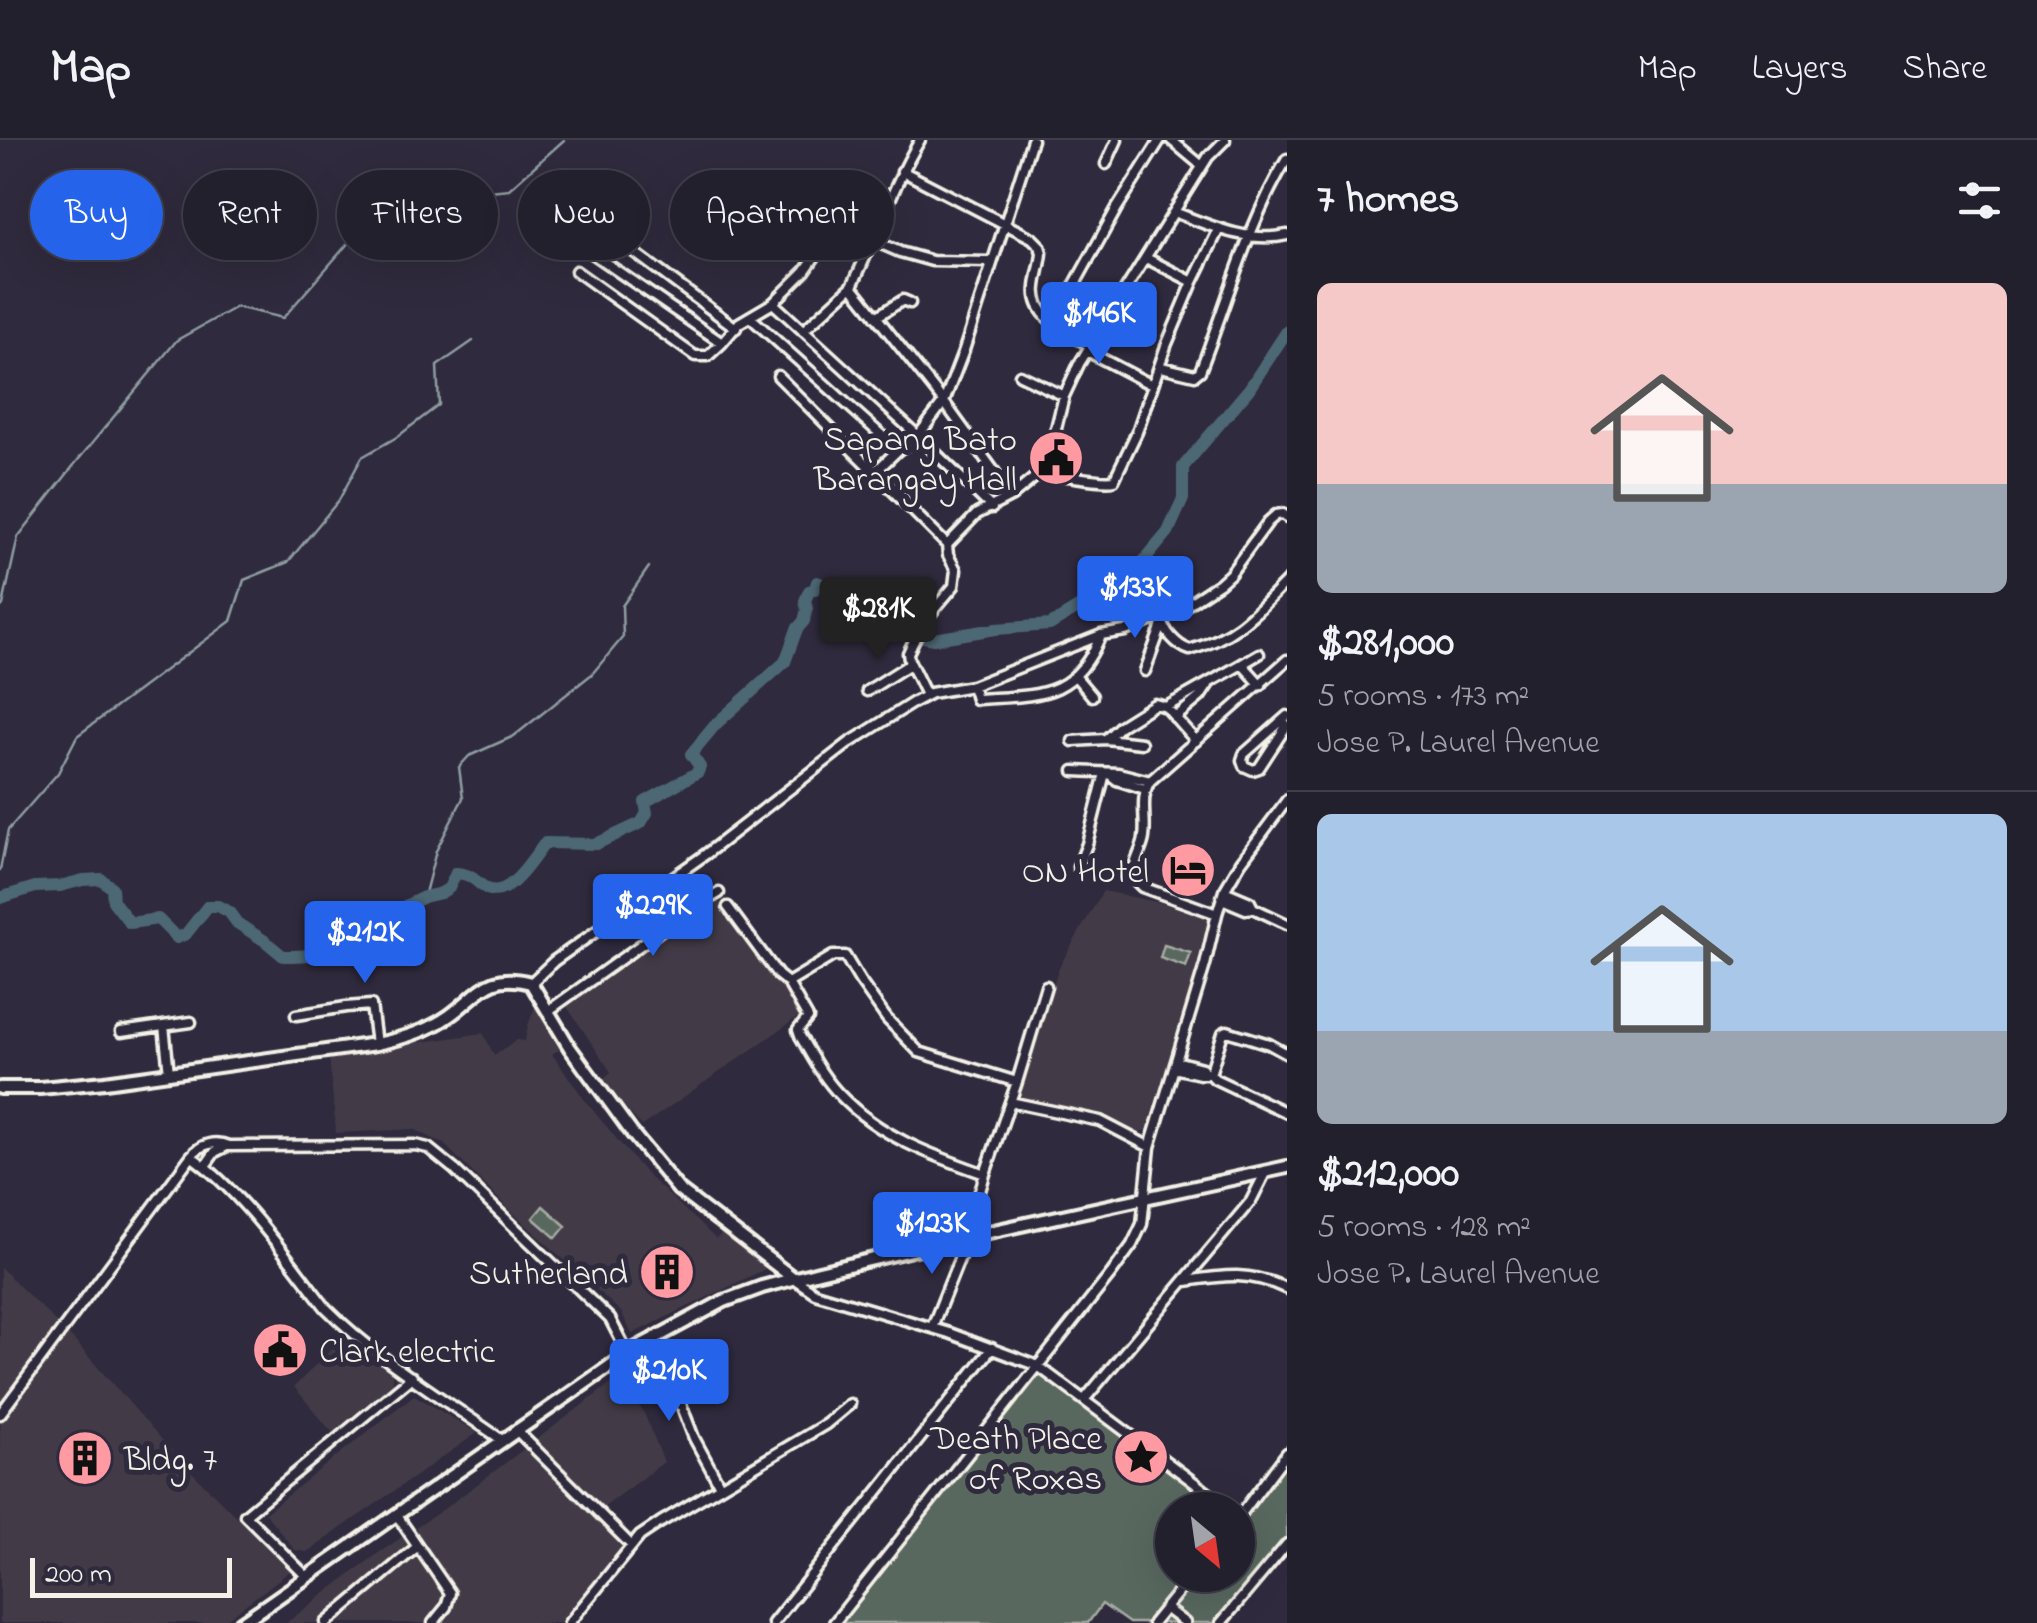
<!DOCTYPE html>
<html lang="en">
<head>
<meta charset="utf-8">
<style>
  :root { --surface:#23202e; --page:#2b2836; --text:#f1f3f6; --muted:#a3a3aa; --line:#403e4a; --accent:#2563eb }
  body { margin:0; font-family:"Indie Flower",sans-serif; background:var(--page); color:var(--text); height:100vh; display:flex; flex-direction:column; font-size:38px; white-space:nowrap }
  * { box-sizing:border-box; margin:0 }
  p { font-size:32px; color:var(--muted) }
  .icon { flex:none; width:55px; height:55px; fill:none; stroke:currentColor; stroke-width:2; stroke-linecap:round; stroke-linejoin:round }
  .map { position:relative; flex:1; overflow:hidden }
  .sheet { display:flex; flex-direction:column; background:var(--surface); width:750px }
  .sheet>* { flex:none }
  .hud { position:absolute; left:30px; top:30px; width:950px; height:90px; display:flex; gap:20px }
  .needle { width:65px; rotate:151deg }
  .buttons { position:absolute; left:1155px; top:1352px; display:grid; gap:20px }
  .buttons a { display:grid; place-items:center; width:100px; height:100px; border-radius:50%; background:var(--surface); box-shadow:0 10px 40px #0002,0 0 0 2px var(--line); font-size:50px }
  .scale { position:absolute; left:30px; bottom:25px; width:202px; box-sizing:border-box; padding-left:10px; border:5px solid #f4f1e8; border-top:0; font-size:28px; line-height:35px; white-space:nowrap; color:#f4f1e8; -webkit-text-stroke:8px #2f2a3d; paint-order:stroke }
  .price { position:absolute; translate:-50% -85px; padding:0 22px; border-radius:10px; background:var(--accent); color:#fff; font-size:32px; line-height:65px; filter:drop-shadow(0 2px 5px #0008) }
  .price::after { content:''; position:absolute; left:50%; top:60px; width:30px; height:22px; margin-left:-15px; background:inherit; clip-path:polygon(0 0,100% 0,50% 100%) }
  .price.active { background:#222; color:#fff }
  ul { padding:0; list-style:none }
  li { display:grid; align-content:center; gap:20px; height:530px; padding:0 30px }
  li+li { border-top:2px solid var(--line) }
  li span { display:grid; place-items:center; height:310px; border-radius:15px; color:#555 }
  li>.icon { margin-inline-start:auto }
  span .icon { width:180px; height:180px; fill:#fffc; stroke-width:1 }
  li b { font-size:42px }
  h2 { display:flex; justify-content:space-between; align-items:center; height:120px; padding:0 30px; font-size:42px }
  .pill { padding:0 35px; border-radius:45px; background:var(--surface); box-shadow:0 10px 40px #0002,0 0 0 2px var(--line); font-size:35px; line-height:90px }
  .pill.active { background:var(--accent); color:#fff }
  header { display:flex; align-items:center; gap:60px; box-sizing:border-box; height:140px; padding:0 50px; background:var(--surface); border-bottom:2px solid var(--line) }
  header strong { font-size:48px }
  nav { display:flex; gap:55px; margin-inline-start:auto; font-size:35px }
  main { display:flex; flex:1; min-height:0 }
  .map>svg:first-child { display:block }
  .built { fill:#433a47 }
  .green { fill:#58675e; stroke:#a6aca3; stroke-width:2.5 }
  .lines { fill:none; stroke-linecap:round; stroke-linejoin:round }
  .stream { stroke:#909ea3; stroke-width:2.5 }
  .river { stroke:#4d6775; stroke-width:12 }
  .street-casing { stroke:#f4f1e8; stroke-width:15 }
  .secondary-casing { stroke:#f4f1e8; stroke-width:18 }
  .street { stroke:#2f2a3d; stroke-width:8 }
  .secondary { stroke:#2f2a3d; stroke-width:10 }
  .labels { text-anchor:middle; stroke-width:10; stroke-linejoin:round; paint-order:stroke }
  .poi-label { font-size:35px; fill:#f4f1e8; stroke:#2f2a3d; text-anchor:end }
</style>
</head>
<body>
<header>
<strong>Map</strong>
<nav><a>Map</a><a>Layers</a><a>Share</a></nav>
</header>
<main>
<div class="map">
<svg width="1287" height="1483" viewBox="0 0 1287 1483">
  <rect width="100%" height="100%" fill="#2f2a3d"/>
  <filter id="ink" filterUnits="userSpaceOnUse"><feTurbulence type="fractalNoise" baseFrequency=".01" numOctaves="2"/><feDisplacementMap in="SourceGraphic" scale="20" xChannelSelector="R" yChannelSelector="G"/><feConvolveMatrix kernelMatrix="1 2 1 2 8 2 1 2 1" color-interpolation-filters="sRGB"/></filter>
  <g filter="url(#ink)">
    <path class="built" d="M 1103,751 L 1161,763 L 1208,779 L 1190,850 L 1146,990 L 1140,992 L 1089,974 L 1019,961 L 1016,956 L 1059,827 Z
      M 716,758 L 801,875 L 642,986 L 601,941 L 611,932 L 566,865 Z
      M 536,864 L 562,908 L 552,914 L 587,963 L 630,1015 L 647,1035 L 716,1099 L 726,1090 L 766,1125 L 765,1129 L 632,1194 L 621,1172 L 512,1072 L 444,1004 L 414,989 L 336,993 L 329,916 L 483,893 L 494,915 L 517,900 L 525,901 L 528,885 Z
      M 0,1127 L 72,1198 L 179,1319 L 290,1431 L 221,1483 L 0,1483 Z
      M 343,1197 L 392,1234 L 393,1243 L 332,1292 L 294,1247 Z
      M 617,1239 L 643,1271 L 664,1322 L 603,1367 L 633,1398 L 566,1483 L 286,1483 L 380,1412 L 448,1366 Z
      M 414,1255 L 477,1293 L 307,1412 L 295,1410 L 265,1373 Z"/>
    <path class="green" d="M 1164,805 L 1191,813 L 1186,827 L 1160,818 Z
      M 543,1066 L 566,1086 L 556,1098 L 533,1078 Z
      M 1040,1228 L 1228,1370 L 1172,1370 L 1172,1435 L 1185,1435 L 1146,1483 L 1129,1483 L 1102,1464 L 1088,1483 L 838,1483 Z
      M 1283,1326 L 1287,1329 L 1287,1398 L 1218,1483 L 1157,1483 L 1196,1435 L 1238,1435 L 1238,1383 Z"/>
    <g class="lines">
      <path class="stream" d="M 0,468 L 3,465 L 18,397 L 74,325 L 177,200 L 236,167 L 283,178 L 351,100 L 393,72 L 433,57 L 509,49 L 564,0
        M 0,730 L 8,690 L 58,633 L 77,596 L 231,481 L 244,440 L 288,422 L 339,360 L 362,317 L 397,297 L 439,265 L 437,226 L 473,201
        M 424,757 L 436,711 L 463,658 L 459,627 L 469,616 L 514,596 L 592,534 L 623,497 L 622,466 L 649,427"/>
      <path class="river" d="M 0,758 L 35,747 L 60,746 L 83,740 L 101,739 L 112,748 L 113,761 L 130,783 L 158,779 L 177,798 L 186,794 L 208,766 L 218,766 L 229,772 L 237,783 L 265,801 L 283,816 C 330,816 326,814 345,772 L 349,770 L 373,778 L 389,774 L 424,757 L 441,753 L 449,748 L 456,733 C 474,735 472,739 484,747 C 507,764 533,718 545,703 L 596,704 L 641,683 L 647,673 L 645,662 L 698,632 L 700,627 L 691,614 L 716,584 L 785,522 L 797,489 L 804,481 L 807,469 L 805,461 L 809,451 L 815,449 L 817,442 L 833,448 L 875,487 L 934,499 L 996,489 L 1050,485 L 1132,435 L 1168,392 L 1183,359 L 1183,327 L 1249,249 L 1287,191"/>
      <g class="street-casing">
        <path id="street" d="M 920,0 C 892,47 876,97 852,146 L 944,262 L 1012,356
          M 1171,0 L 1202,26
          M 1106,24 L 1117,0
          M 902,31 L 1032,98 L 1040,106 L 1042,113 C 1041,125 1037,135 1036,147 C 1032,177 1067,192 1089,205
          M 1174,72 C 1208,85 1250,104 1287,95
          M 849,82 L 874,93
          M 825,85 L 869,110
          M 603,89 L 736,188
          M 872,100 L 900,112 L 932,121 L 991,122
          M 587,110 L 722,203 L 739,183 L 773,163 L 805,131 L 816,115
          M 1146,118 L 1193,142
          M 576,131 L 695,216 L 708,216 L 722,203
          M 773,163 L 918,296 L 992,368
          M 750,177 L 898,310
          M 876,177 L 903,160 L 910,163
          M 1054,182 L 1117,68 L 1160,0
          M 803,191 L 852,146
          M 1087,211 L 1152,245
          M 1161,227 L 1195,235 L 1200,231 C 1228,160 1247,85 1287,19
          M 1020,235 L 1064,256
          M 778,236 L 947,405
          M 875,332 L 898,310 L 918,296 L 944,262 L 964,210 L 1032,0
          M 1045,333 L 1064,256 L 1079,224 L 1208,17 L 1225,0
          M 1045,333 C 1062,334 1101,343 1114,340 L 1137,292 L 1166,206 L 1193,142 L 1219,89
          M 1162,477 C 1162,490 1177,506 1190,510 C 1237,496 1254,474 1287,441
          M 1242,524 L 1259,514
          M 1145,531 L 1162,485
          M 1076,537 L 1092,556
          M 972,546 L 976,559 L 979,559 C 1039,555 1075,559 1101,495
          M 867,551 L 910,524
          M 926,555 L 909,520 L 908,513 L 922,484 L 954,446 L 956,430 L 948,415 L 947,405 L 977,374 L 1012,356 L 1034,338 L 1045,333
          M 1166,567 L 1242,524 L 1261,545
          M 1287,576 L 1244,614 L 1242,620 L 1244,626 L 1253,630 L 1259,628 L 1287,585
          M 1175,578 L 1200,557 L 1210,542
          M 1106,599 L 1141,603
          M 1073,601 L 1106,599 L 1120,586 L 1155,564 L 1166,567 L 1196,601
          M 1074,631 L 1118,633 L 1150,641
          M 1108,633 L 1117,640 L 1145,649
          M 1078,727 L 1087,704 L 1105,633
          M 1224,751 L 1250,762 L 1253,768
          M 1222,759 L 1246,769 L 1253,768 L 1287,784
          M 728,767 L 778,835 L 788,843
          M 1217,774 L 1142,747 L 1133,738 C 1132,723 1142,712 1144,698 C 1147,678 1139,659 1150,641 L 1287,520
          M 531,843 L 554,821 L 706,714 L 849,603 L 914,562 L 931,553 L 972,546 L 1101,495 L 1125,491 L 1182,468 L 1220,443 L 1230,434 L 1268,382 L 1276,375 L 1283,374 L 1287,377
          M 548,871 L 691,769 L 719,753
          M 296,875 L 346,867 L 371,865 L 376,904
          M 164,886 L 169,933
          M 121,892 L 191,882
          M 1287,914 L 1269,904 L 1227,891 L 1223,893 L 1210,934 L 1215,939 L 1287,973
          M 1176,921 L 1202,928 L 1204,932
          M 1174,928 L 1200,934 L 1210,934
          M 1010,962 L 1100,981 L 1150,1007
          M 191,1016 C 200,1004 216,1000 229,1006 L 415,1005 L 428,1008 L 455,1030 L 610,1179 L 628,1214
          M 205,1026 L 215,1012 L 227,1006
          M 985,1034 C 931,1015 880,997 840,955 C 823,938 812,916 800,896 L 798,890 L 808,878 L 788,843 L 833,816 L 845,816 L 860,841 L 887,879 L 919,912 L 1017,942
          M 793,1138 L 815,1153 L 949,1193 L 1038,1226 L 1231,1370
          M 1186,1141 C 1225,1135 1251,1131 1287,1149
          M 932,1187 L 962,1112 L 985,1034 L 1017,942 L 1046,846
          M 633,1210 L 679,1259 L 694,1298 L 720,1346
          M 1085,1259 L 1251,1061 L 1266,1031
          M 0,1274 L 191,1016 C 242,1052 288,1119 326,1168 C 377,1219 444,1259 502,1300
          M 516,1290 L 632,1406
          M 396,1374 L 450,1453 L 446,1467 L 433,1483
          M 1238,1378 L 1287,1313
          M 306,1436 L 245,1375 L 412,1237
          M 1165,1468 L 1185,1483
          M 326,1483 L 418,1406
          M 569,1483 L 640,1396 L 661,1382 L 826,1284 L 850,1264
          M 773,1483 L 992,1208
          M 834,1483 L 1111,1134 L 1132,1105 L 1142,1084 L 1150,1007 L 1205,825 L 1217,774 L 1224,751 L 1241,722 L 1287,660
          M 1153,1483 L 1192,1435
          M 1221,1483 L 1287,1404"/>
      </g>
      <g class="secondary-casing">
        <path id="secondary" d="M 0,948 L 40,948 L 105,942 L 376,904 C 401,899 428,891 449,876 C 481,853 488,831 531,843 L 570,908 L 632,993 L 679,1050 L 793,1138
          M 241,1483 L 633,1210 L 724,1161 L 762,1147 L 819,1132 L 966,1097 L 1287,1027"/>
      </g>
      <use href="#street" class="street"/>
      <use href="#secondary" class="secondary"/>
    </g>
  </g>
  <defs>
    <g id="civic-disc" transform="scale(2.875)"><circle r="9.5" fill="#ff9aa2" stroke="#2f2a3d"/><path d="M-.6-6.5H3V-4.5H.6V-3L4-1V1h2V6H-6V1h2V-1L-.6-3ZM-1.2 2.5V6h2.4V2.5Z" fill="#111"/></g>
    <g id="hotel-disc" transform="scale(2.875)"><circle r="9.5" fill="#ff9aa2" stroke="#2f2a3d"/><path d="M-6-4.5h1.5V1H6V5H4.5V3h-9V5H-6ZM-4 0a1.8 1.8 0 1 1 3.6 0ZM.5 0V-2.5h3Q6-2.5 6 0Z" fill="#111"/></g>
    <g id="building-disc" transform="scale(2.875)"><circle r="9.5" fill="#ff9aa2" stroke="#2f2a3d"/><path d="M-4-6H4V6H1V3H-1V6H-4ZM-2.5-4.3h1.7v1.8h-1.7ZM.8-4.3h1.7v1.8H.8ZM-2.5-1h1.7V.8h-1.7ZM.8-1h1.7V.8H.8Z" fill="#111"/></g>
    <g id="sight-disc" transform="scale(2.875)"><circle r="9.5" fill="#ff9aa2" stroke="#2f2a3d"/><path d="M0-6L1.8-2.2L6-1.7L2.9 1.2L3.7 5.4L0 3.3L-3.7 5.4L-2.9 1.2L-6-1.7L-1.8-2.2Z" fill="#111"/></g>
  </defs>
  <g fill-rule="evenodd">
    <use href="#civic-disc" x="1056" y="318"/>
    <use href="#hotel-disc" x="1188" y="730"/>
    <use href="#building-disc" x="667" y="1132"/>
    <use href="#civic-disc" x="280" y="1210"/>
    <use href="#sight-disc" x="1141" y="1317"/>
    <use href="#building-disc" x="85" y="1318"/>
  </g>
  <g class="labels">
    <g class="poi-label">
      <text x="1017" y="310">Sapang Bato<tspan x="1017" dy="40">Barangay Hall</tspan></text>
      <text x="1149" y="742">ON Hotel</text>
      <text x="628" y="1144">Sutherland</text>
      <text x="319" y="1222" text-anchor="start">Clark electric</text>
      <text x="1102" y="1309">Death Place<tspan x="1102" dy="40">of Roxas</tspan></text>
      <text x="124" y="1330" text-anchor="start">Bldg. 7</text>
    </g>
  </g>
</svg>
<div class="buttons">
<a><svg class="needle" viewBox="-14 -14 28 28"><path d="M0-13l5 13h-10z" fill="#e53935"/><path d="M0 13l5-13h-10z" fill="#a3a3aa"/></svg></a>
</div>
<div class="scale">200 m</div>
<b class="price" style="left:1099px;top:227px">$146K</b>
<b class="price" style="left:1135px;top:501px">$133K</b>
<b class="price active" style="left:878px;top:522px">$281K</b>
<b class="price" style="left:653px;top:819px">$229K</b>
<b class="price" style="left:365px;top:846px">$212K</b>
<b class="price" style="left:932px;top:1137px">$123K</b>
<b class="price" style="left:669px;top:1284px">$210K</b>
<div class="hud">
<a class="pill active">Buy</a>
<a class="pill">Rent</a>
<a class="pill">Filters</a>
<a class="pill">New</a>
<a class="pill">Apartment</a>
</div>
</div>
<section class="sheet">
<h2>7 homes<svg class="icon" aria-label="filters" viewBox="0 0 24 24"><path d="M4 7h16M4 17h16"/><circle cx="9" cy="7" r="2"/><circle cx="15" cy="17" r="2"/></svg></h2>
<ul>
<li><span style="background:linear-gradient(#f6c9c9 65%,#9aa5b1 0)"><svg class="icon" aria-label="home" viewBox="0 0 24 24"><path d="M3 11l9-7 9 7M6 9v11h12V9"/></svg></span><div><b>$281,000</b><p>5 rooms · 173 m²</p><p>Jose P. Laurel Avenue</p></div></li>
<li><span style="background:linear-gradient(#a9c7e8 70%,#9aa5b1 0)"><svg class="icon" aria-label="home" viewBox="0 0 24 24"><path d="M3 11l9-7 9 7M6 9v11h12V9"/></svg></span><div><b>$212,000</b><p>5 rooms · 128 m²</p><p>Jose P. Laurel Avenue</p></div></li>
</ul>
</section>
</main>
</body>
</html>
